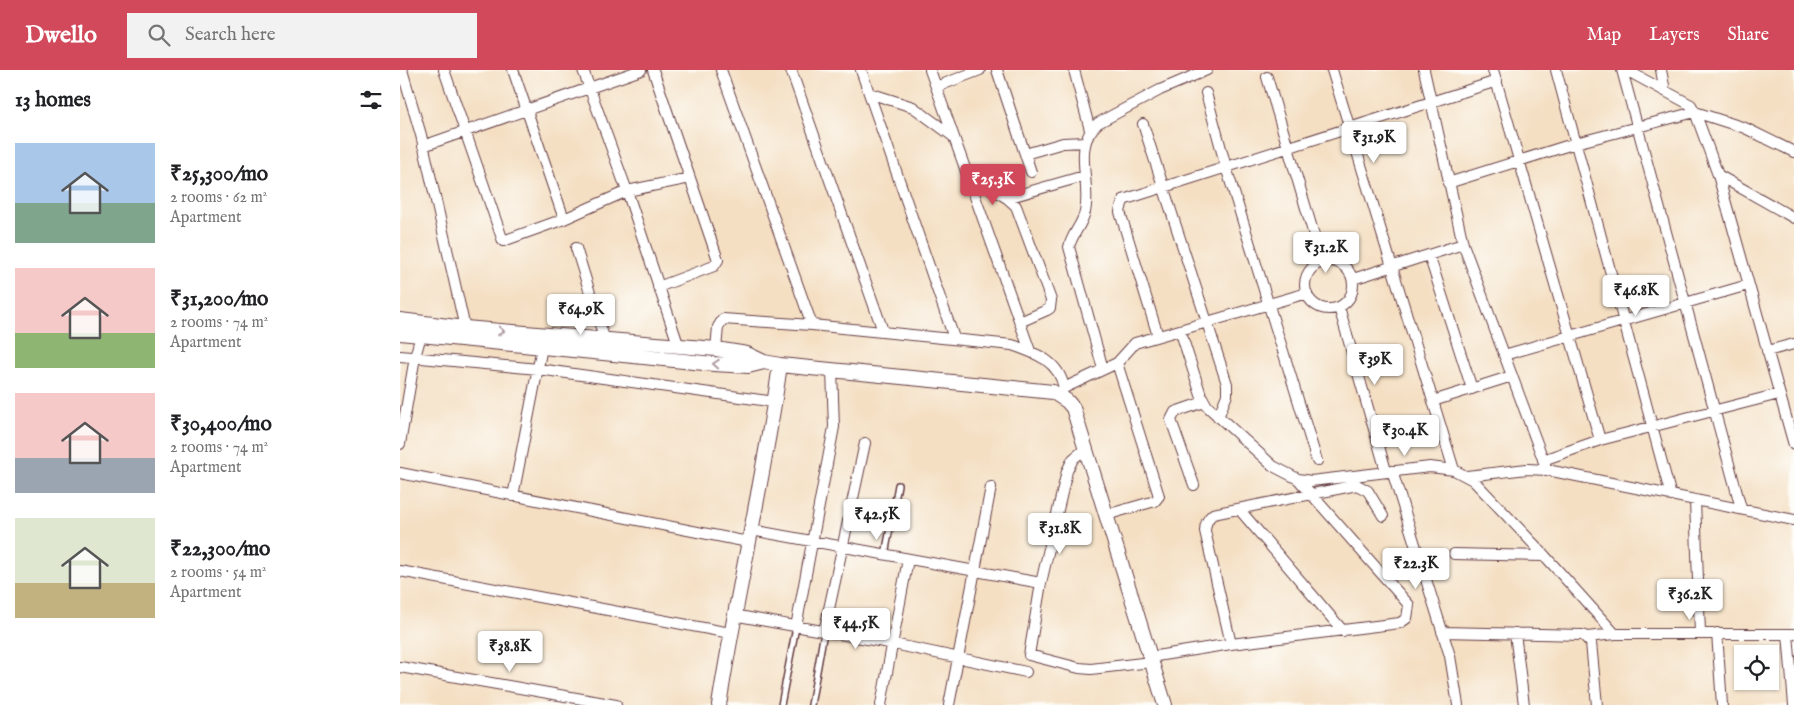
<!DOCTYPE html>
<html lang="en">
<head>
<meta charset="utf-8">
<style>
  :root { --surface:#fff; --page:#f2f2f2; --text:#202124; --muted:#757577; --accent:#d1495b }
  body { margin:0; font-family:"IM FELL English",serif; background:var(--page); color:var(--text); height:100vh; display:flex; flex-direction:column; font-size:19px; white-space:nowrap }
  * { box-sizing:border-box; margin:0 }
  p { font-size:16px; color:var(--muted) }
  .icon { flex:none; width:28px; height:28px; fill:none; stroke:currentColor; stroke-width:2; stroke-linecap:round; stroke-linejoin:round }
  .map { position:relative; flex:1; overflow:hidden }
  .side { display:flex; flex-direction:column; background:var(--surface); width:400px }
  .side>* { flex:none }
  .controls { position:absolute; left:1334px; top:575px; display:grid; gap:10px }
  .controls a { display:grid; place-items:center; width:45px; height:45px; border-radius:0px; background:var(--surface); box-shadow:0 1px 4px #0004; font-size:25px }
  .price { position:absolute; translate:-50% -42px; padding:0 11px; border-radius:5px; background:#fff; color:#222; font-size:16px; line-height:32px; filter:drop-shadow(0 1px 2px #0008) }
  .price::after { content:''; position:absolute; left:50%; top:30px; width:15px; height:11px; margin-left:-8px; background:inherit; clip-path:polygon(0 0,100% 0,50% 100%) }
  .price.current { background:var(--accent); color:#fff }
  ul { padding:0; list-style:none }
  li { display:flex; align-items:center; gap:15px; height:125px; padding:0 15px }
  li span { display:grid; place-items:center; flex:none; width:140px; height:100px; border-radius:0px; color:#555 }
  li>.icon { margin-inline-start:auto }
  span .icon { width:60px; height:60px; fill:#fffc; stroke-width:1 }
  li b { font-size:21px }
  h2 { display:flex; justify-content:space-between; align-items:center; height:60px; padding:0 15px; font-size:21px }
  header { display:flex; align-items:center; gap:30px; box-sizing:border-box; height:70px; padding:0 25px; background:var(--accent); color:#fff }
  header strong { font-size:24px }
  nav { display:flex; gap:28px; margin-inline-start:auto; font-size:18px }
  .search { width:350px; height:45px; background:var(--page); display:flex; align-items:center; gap:12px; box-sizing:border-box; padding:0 18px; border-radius:0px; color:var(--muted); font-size:19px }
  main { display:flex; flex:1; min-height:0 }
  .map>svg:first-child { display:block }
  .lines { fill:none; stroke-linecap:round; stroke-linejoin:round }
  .lane-casing { stroke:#643c42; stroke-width:8 }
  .street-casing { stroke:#643c42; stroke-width:12 }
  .secondary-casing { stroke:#643c42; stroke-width:16 }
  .lane { stroke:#fff; stroke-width:5 }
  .street { stroke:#fff; stroke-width:10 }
  .secondary { stroke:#fff; stroke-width:14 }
  .oneway { stroke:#ae9aa0 }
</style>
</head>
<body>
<header>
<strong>Dwello</strong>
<div class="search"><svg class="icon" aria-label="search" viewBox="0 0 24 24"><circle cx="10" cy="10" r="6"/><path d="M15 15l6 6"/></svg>Search here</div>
<nav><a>Map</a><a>Layers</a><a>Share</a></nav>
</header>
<main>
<section class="side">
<h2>13 homes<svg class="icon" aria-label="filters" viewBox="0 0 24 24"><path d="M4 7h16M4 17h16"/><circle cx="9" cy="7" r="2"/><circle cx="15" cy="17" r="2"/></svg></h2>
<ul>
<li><span style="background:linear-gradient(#a9c7e8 60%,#7fa58c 0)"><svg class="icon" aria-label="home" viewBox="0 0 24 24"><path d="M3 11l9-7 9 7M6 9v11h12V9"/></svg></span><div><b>₹25,300/mo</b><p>2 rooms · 62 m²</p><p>Apartment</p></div></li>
<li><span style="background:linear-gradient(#f6c9c9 65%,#8fb573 0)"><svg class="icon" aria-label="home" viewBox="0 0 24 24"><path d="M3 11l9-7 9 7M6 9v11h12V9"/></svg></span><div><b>₹31,200/mo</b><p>2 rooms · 74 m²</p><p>Apartment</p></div></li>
<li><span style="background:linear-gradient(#f6c9c9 65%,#9aa5b1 0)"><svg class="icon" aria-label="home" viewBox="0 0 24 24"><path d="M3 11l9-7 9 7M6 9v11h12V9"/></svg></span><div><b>₹30,400/mo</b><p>2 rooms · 74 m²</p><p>Apartment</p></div></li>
<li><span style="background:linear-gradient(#dfe7d0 65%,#c2b280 0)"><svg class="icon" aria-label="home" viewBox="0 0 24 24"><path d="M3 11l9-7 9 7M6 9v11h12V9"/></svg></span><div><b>₹22,300/mo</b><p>2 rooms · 54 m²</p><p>Apartment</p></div></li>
</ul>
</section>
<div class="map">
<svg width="1394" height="635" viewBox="0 0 1394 635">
  <rect width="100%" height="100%" fill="#fdfcf7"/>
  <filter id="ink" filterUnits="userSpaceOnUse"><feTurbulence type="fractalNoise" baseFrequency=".02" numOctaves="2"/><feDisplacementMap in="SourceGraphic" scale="10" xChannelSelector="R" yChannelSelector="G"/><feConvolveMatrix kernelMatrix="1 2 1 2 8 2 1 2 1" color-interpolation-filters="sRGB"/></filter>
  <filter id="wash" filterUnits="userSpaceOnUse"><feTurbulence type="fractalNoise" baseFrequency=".0096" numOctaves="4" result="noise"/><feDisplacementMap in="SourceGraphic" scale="20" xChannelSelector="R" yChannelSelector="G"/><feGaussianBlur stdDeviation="1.12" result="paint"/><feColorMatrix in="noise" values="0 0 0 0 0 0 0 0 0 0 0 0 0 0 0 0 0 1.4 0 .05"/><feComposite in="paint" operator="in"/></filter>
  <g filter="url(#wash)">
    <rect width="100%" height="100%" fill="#f4dfc3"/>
  </g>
  <g filter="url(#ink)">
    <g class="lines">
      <g class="lane-casing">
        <path id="lane" d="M 485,485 L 498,415
          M 381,635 L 396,557
          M 411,635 L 424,562"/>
      </g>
      <g class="street-casing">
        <path id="street" d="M 2,0 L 21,65 L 65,258
          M 44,0 L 103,171 L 164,149 L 227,121 L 290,108
          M 113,0 L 164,149
          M 183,0 L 227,121 L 279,277
          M 253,0 L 318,190 L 314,196 L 258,217
          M 321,0 L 412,255 L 612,275 C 636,283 659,291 664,318 L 660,325
          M 391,0 L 483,261
          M 461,0 L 554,268
          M 530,0 L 630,281
          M 597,0 L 631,102
          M 674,0 L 690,60
          M 932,0 L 1054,400
          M 1024,0 L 1063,174 L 1147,400
          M 1093,0 L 1200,370 L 1379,324
          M 1156,0 L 1271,426
          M 1222,0 L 1341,438
          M 1226,0 L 1291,35 L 1295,42 L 1345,58 L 1394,82
          M 1261,0 L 1265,21
          M 867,7 L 922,192
          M 536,17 L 580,0
          M 469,23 L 513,37 L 554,67
          M 806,23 L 826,97 L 917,391
          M 743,54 L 827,314 L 827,325 L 818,347
          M 23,76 L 241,0
          M 625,84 L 663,73 L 685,72
          M 569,105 L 607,128 L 616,136 L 651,230 L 650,238 L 647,240 L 620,252
          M 1318,105 L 1394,148
          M 1048,113 L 1176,73 L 1295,42 L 1318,105 L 1394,375
          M 607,128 L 684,106
          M 176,178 L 205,271
          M 1029,185 L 1072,319
          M905 215a24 24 0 1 1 48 0a24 24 0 1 1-48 0Z
          M 953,209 L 1063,174
          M 939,237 L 986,401
          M 780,260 L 801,325 L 807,336 L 873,396 L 898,409 L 911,411 L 1030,397 L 1054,400 L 1073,410 L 1145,486 L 1215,564
          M 758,266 L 720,142 L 723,130 L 1097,11
          M 316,279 L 318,257 L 323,249 L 412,255
          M 1367,281 L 1394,274
          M 1104,285 L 1348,215
          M 0,286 L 138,299 L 375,332
          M 703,299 L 669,177 C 672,164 682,155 685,142 C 692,111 671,77 698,53 L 760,20 L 807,0
          M 664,318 L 717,293 L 735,273 L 907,223
          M 1033,331 L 1112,306
          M 0,374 L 15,287 L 21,265
          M 685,379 L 673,389 L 667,401 L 641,513 L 629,585 L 679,598 L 691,599 L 751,592
          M 1143,390 L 1200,370
          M 992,401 L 1050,586 L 1058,635
          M 0,403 L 348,472
          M 1067,406 L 1127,399 L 1147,400 L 1394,450
          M 794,415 L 771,350 L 775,342 L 804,332
          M 113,426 L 142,277
          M 1295,430 L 1300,563
          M 839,439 L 943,561
          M 706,445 L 755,431 L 759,426 L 717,293
          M 351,460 L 641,513
          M 1054,484 L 1145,486
          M 0,501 L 330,563
          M 333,545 L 484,572 L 626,602
          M 396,557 L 434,357 L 432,300
          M 424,562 L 465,373
          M 1042,562 L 1183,565 L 1191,573 L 1197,635
          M 1115,563 L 1124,635
          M 1317,563 L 1322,635
          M 1388,564 L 1394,635
          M 1187,567 L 1215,564 L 1394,564
          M 831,574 L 805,461 C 805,454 807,449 813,444 L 957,415 L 968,421 L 983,446
          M 750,587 L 831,574 L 1000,553 L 1007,548 L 1009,535 L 898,409
          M 0,597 L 216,635
          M 481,635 L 508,489
          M 549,635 L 591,417"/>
      </g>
      <g class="secondary-casing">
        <path id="secondary" d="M 0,250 L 65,258 L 316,279 L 347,284 L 364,292 L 380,295 C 364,409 337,521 319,635
          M 0,263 L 314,294 L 348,296 L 364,292
          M 380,295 L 653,322 L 667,331 L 673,338 L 765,635"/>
      </g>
      <use href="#lane" class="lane"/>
      <use href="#street" class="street"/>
      <use href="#secondary" class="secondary"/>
    </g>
    <defs><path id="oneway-chevron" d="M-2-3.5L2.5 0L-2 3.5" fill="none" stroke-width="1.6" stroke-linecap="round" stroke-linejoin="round" transform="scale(1.25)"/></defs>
    <g class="oneway">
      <use href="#oneway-chevron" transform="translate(101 261) rotate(5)"/>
      <use href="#oneway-chevron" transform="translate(316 294) rotate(-176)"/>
    </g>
  </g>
</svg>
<div class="controls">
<a><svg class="icon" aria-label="locate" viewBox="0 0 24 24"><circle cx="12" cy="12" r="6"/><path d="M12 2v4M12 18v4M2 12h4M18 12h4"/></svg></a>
</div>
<b class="price" style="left:974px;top:94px">₹31.9K</b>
<b class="price current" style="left:593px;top:136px">₹25.3K</b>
<b class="price" style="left:926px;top:204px">₹31.2K</b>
<b class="price" style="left:1236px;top:247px">₹46.8K</b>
<b class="price" style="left:181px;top:266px">₹64.9K</b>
<b class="price" style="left:975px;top:316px">₹39K</b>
<b class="price" style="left:1005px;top:387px">₹30.4K</b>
<b class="price" style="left:477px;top:471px">₹42.5K</b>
<b class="price" style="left:660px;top:485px">₹31.8K</b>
<b class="price" style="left:1016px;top:520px">₹22.3K</b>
<b class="price" style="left:1290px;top:551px">₹36.2K</b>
<b class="price" style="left:456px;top:580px">₹44.5K</b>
<b class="price" style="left:110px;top:603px">₹38.8K</b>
</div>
</main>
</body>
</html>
